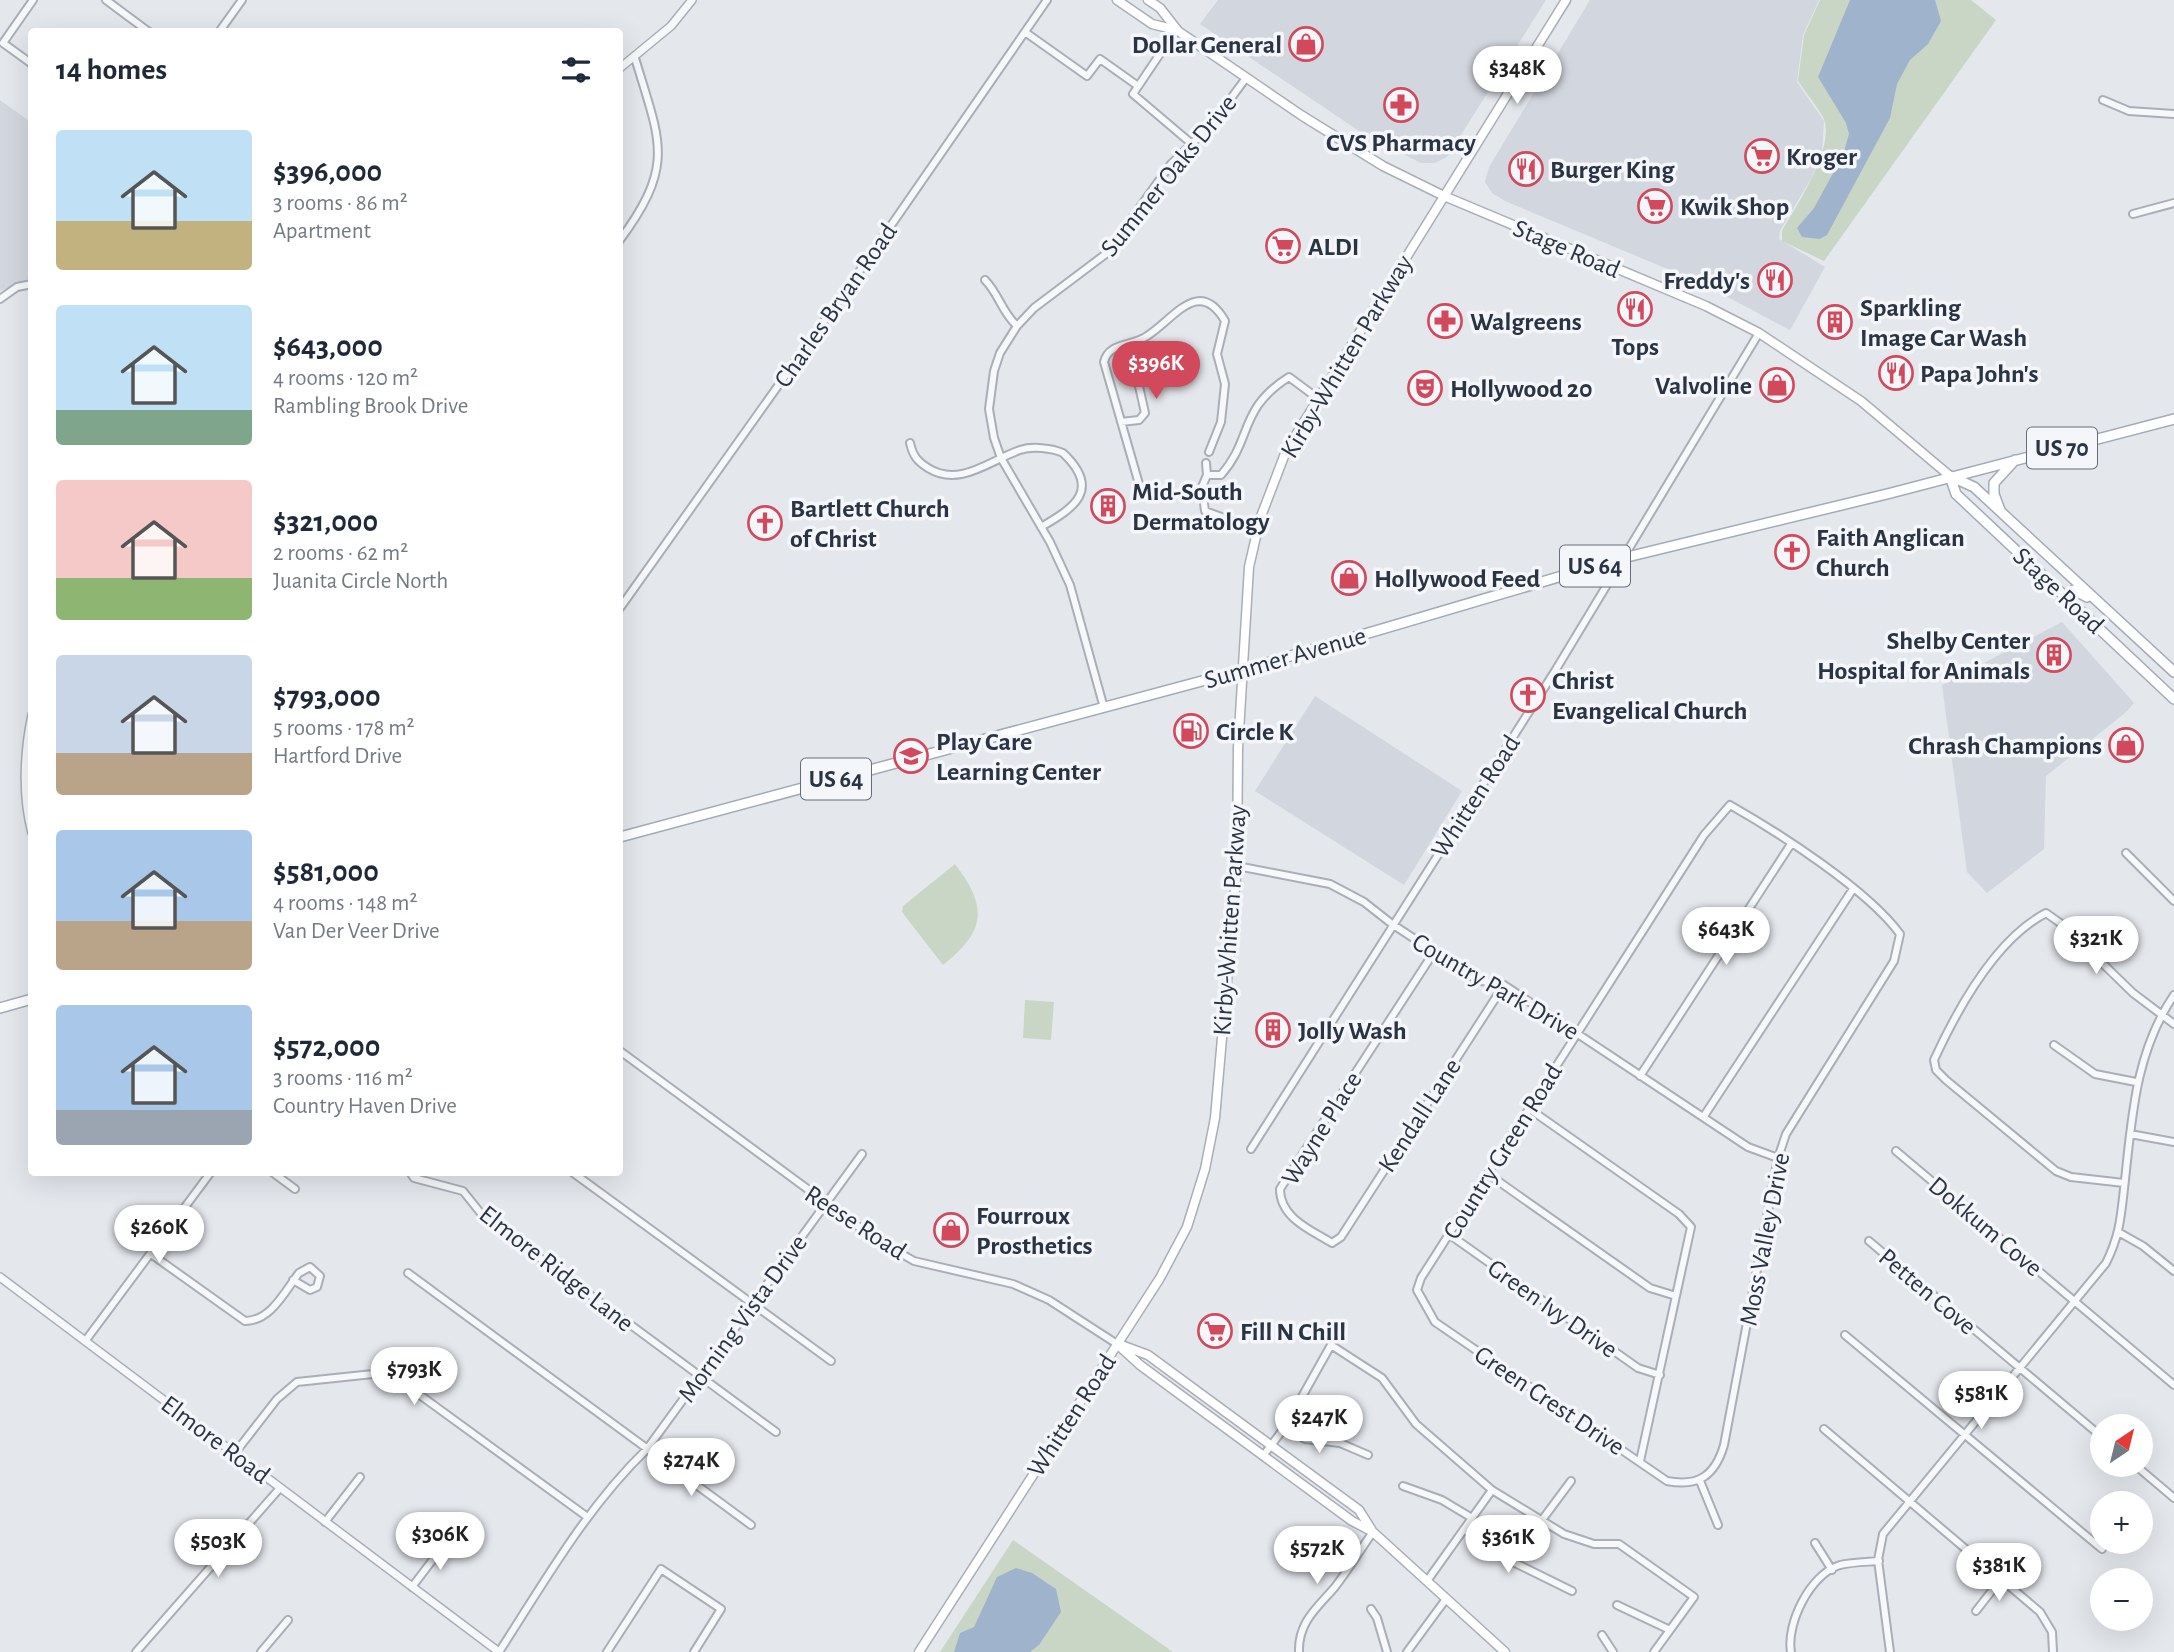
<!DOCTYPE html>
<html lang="en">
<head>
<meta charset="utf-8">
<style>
  :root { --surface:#fff; --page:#f2f2f3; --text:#1f2937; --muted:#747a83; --accent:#d1495b }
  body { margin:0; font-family:"Alegreya Sans",sans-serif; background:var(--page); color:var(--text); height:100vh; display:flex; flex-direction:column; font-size:26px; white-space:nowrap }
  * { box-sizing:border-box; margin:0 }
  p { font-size:23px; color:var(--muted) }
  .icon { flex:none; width:38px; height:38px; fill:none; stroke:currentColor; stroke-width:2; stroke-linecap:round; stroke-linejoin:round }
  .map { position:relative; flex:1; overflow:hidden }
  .side { position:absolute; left:28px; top:28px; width:595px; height:1148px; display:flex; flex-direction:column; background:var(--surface); border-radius:7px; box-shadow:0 7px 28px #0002 }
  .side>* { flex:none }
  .needle { width:46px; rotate:35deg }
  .buttons { position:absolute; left:2090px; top:1414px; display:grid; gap:14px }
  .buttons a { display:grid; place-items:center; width:63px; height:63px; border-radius:50%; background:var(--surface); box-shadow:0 7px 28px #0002; font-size:35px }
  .price { position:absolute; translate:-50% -60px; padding:0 16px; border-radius:24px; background:#fff; color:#222; font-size:23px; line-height:46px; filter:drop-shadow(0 2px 4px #0008) }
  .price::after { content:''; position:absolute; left:50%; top:42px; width:21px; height:16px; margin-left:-10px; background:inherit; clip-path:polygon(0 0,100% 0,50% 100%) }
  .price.current { background:var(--accent); color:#fff }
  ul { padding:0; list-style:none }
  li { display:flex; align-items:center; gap:21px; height:175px; padding:0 28px }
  li span { display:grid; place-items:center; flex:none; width:196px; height:140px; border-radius:7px; color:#555 }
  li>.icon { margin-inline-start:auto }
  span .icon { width:84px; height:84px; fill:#fffc; stroke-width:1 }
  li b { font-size:30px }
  h2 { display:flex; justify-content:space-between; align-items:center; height:84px; padding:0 28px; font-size:30px }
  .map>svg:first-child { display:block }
  .built { fill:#d2d6de }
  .green { fill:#c9d6c5 }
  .water { fill:#9fb4cc }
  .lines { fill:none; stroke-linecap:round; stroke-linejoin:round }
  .minor-casing { stroke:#a9aeb7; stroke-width:10 }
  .tertiary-casing { stroke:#a9aeb7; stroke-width:10 }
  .secondary-casing { stroke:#a9aeb7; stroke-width:11 }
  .primary-casing { stroke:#a3abb8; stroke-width:12 }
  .minor { stroke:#f7f8fa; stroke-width:6 }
  .tertiary { stroke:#f7f8fa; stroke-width:7 }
  .secondary { stroke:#fff; stroke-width:8 }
  .primary { stroke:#fff; stroke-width:9 }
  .labels { text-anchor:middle; stroke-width:7; stroke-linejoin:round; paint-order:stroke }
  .shield { fill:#f4f6f9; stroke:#676e7b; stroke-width:2 }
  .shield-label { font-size:24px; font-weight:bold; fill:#2b3445 }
  .poi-label { font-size:26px; font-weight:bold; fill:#2b3445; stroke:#f4f6f9; text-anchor:start }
  .street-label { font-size:26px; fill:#2b3445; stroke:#f4f6f9 }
</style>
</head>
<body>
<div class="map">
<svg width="2174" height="1652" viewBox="0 0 2174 1652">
  <rect width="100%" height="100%" fill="#e4e7ec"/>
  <path class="built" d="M 1218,0 L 1546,0 L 1447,157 L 1435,163 L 1421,163 L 1368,137 L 1200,24 Z
    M 1590,0 L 1819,0 L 1803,35 L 1797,82 L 1824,121 L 1822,152 L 1812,177 L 1780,231 L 1779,239 L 1825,267 L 1790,330 L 1701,283 L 1505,201 L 1492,193 L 1485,182 L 1489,167 Z
    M 0,100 L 32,123 L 31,279 L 0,291 Z
    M 2062,622 L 2134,703 L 2125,713 L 2046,776 L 2044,849 L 1987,893 L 1967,872 L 1942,685 Z
    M 1315,696 L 1462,791 L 1404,885 L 1255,791 Z"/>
  <path class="green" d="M 1820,0 L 1971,0 L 1996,20 L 1824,261 L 1782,241 L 1782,231 C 1796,206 1837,146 1823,117 C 1816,105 1806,93 1798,81 L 1804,35 Z
    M 955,864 C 988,907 986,931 943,965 L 902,912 L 903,906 Z
    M 1025,1000 L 1054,1002 L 1051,1040 L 1023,1038 Z
    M 1013,1540 L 1173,1652 L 940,1652 Z"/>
  <path class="water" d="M 1850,0 L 1935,0 L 1941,21 L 1928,44 L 1910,60 L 1897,84 L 1890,118 L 1827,235 L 1820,239 L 1802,237 L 1797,228 L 1814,208 L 1843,155 L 1849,134 L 1846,123 L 1818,77 Z
    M 1016,1568 L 1032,1573 L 1056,1589 L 1061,1612 L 1039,1645 L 1030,1652 L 954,1652 L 960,1633 L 974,1627 L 997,1577 Z"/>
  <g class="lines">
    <g class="minor-casing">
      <path id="minor" d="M 106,0 L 149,32
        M 1176,30 L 1133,94 L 1192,144
        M 219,32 L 242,0
        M 1025,32 L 1087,76 L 1100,59 L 1138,86
        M 32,64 L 3,43 L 33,0
        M 2103,100 L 2129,111 L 2174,114
        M 2133,214 L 2174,203
        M 620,240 C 676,164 660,142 635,58
        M 985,280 C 999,294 1001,311 1017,326
        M 0,299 L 17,287 L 32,284
        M 1121,422 L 1139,420 L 1145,413 L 1130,346
        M 910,443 C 913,456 917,461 928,468 C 960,488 990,460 1020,450 C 1032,446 1052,448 1063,453 C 1102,490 1074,508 1041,527
        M 1206,463 L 1207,475
        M 1141,491 L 1104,362 C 1109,342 1131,347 1147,336 C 1174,319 1199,276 1225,321 L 1217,354 L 1225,384 L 1221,422 L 1209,452
        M 1257,530 L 1205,511 L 1202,487 L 1207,475 L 1221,475 C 1253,439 1238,409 1289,377 L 1320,400
        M 620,608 L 854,279 L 1047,0
        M 1104,708 L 1070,585 L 1050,542 L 1001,458 L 994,438 L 989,409 L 994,371 L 1000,353 L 1017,326 L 1034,308 L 1107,253 L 1171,164 L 1212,124 L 1246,78
        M 1730,805 C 1779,833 1867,889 1900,934 L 1894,961 L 1786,1134 L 1778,1158 L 1724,1445 C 1715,1476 1698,1487 1667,1481 L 1435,1322 L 1417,1290 L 1421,1278 L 1704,835 Z
        M 2126,853 L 2174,901
        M 1237,866 L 1330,884 L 1364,902 L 1392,924 L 1477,980 L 1504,985 L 1748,1147 L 1778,1158
        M 1434,952 L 1280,1189 C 1280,1218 1311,1230 1332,1243 L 1341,1237 L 1504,985
        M 2054,1045 L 2095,1074 L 2136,1082
        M 620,1051 L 874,1238 L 914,1261 L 1013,1284 L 1049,1300 L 1117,1344
        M 1640,1076 L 1791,844
        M 1531,1110 L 1679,1214 L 1691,1227 L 1640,1461
        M 1704,1116 L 1853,889
        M 2130,1134 L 2174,1142
        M 1251,1149 L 1555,671 L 1759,333
        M 1896,1151 L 2174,1385
        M 272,1172 L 295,1189
        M 410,1172 L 414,1178 L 463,1191 L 483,1216 L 776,1432
        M 572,1172 L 831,1361
        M 1488,1174 L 1650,1288 L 1676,1296
        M 2124,1183 L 2071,1177 L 2056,1171 L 1946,1080 L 1936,1070 L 1934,1060 C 1957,1010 1996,939 2046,913 L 2063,925 L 2133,993 L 2174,1024
        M 2120,1233 L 2143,1246 L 2174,1271
        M 1450,1235 L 1638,1368 L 1660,1375
        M 1869,1241 L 2102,1437
        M 151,1254 L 245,1321 C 271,1321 285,1291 299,1273 L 310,1267 L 320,1276 L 317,1287 L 310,1290 L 293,1280
        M 408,1273 L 751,1525
        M 1845,1335 L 2102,1549
        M 86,1340 L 211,1172
        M 1285,1427 L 1305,1439 L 1340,1443 L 1368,1455
        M 1824,1429 L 2040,1612 L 2052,1632 L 2053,1652
        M 235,1453 L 277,1399 L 297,1382 L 373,1374 L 397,1381 L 413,1390 L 586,1516
        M 1263,1456 L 1285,1427 L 1331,1345 L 1382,1378 L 1416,1424 L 1492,1490 L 1564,1534 L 1594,1544 L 1619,1544 L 1694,1597 L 1654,1652
        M 2135,1465 L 2174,1498
        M 1700,1481 L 1718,1525
        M 1403,1486 L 1442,1500 L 1472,1518
        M 1542,1520 L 1571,1481
        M 325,1522 L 360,1477
        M 1464,1529 L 1505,1558 L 1572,1591
        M 1815,1543 L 1832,1570
        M 1427,1581 L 1492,1490
        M 412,1587 L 447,1541
        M 1617,1605 L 1670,1630
        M 1371,1609 L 1377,1618 L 1387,1652
        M 1976,1611 L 2001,1579
        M 1602,1635 L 1613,1652
        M 136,1652 L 280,1488
        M 261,1652 L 288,1620
        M 499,1652 C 545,1581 586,1508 647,1449 L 862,1154
        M 607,1652 L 661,1569 L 721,1609 L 694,1652
        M 1299,1652 C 1298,1622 1317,1608 1335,1587 C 1349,1569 1360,1550 1373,1532
        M 1407,1652 L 1446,1599
        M 1791,1652 C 1786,1624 1810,1574 1840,1565 C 1852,1562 1866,1562 1879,1561
        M 1890,1652 L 1878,1560 L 1883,1534 L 2106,1263 C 2121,1233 2121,1213 2125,1180 C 2132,1115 2136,1051 2174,995"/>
    </g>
    <g class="tertiary-casing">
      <path id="tertiary" d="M 620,68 L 671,26 L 692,0
        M 32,715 C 24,752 22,796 32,833
        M 0,1277 L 499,1652"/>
    </g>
    <g class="secondary-casing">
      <path id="secondary" d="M 1117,0 L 1152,24 L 1176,30
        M 1148,0 L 1160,8 L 1178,31 L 1301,115 L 1383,166 L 1444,196 L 1706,306 L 1759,333 L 1861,401 L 1950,476
        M 1117,1344 L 1140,1365 L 1352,1521 L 1373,1532 L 1505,1652
        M 1121,1345 L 1148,1355 L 1359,1510 L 1371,1529
        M 919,1652 L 1160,1278 L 1187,1227 L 1205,1169 L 1215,1118 L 1237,866 L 1238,748 L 1249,567 L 1260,519 L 1286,451 L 1566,0"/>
    </g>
    <g class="primary-casing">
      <path id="primary" d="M 1950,476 L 1956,494 L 2174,699
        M 1950,476 L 1974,487 L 2174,672
        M 2000,510 L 1994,494 L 1994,483 L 2015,460
        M 2066,597 L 2074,590 L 2087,597
        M 620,837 L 1243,670 L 1623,558 L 1891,493 L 2174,419
        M 0,1008 L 32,999"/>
    </g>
    <use href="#minor" class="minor"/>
    <use href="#tertiary" class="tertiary"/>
    <use href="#secondary" class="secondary"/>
    <use href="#primary" class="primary"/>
  </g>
  <defs>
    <g id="shop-ring" transform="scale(1.75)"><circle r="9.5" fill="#f4f6f9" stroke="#d1495b" stroke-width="1.5"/><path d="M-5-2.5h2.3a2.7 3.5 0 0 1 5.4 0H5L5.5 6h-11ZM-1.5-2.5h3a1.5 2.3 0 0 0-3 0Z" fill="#d1495b"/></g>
    <g id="pharmacy-ring" transform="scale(1.75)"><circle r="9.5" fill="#f4f6f9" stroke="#d1495b" stroke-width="1.5"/><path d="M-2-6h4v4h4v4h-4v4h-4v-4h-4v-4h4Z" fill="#d1495b"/></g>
    <g id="supermarket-ring" transform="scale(1.75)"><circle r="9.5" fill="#f4f6f9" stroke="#d1495b" stroke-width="1.5"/><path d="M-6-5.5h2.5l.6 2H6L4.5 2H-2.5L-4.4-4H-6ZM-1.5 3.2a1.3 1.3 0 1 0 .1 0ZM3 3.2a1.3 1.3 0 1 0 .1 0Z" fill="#d1495b"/></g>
    <g id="restaurant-ring" transform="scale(1.75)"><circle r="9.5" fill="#f4f6f9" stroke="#d1495b" stroke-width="1.5"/><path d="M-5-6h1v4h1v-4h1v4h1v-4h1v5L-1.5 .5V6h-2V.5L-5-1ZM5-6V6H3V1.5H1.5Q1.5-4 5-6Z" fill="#d1495b"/></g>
    <g id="building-ring" transform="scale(1.75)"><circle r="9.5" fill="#f4f6f9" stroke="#d1495b" stroke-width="1.5"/><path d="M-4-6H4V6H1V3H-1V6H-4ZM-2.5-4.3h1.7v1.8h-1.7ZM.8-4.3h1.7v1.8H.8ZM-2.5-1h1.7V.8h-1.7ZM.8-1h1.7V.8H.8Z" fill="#d1495b"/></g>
    <g id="theatre-ring" transform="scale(1.75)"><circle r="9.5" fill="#f4f6f9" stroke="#d1495b" stroke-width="1.5"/><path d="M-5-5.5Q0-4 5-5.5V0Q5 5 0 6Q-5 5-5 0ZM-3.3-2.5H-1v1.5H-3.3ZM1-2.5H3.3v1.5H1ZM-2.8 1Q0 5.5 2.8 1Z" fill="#d1495b"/></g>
    <g id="church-ring" transform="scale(1.75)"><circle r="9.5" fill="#f4f6f9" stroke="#d1495b" stroke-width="1.5"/><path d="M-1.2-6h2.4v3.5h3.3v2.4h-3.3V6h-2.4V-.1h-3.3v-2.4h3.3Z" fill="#d1495b"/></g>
    <g id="fuel-ring" transform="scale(1.75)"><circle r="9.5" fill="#f4f6f9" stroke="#d1495b" stroke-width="1.5"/><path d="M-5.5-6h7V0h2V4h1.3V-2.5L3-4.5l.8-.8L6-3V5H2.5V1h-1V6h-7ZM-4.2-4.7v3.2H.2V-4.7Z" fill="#d1495b"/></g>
    <g id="school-ring" transform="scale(1.75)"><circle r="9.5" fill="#f4f6f9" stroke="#d1495b" stroke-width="1.5"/><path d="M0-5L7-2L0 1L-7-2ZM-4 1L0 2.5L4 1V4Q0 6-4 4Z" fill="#d1495b"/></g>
  </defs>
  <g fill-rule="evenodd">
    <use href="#shop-ring" x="1306" y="44"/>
    <use href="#pharmacy-ring" x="1401" y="105"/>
    <use href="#supermarket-ring" x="1762" y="156"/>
    <use href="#restaurant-ring" x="1526" y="169"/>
    <use href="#supermarket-ring" x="1655" y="206"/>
    <use href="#supermarket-ring" x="1283" y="246"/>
    <use href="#restaurant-ring" x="1775" y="280"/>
    <use href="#restaurant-ring" x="1635" y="309"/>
    <use href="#pharmacy-ring" x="1445" y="321"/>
    <use href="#building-ring" x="1835" y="322"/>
    <use href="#restaurant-ring" x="1896" y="373"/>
    <use href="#shop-ring" x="1777" y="385"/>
    <use href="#theatre-ring" x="1425" y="388"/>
    <use href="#building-ring" x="1108" y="506"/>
    <use href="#church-ring" x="765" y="523"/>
    <use href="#church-ring" x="1792" y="552"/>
    <use href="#shop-ring" x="1349" y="578"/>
    <use href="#building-ring" x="2054" y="655"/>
    <use href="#church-ring" x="1528" y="695"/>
    <use href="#fuel-ring" x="1191" y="731"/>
    <use href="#shop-ring" x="2126" y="745"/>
    <use href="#school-ring" x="911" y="756"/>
    <use href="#building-ring" x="1273" y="1030"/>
    <use href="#shop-ring" x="951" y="1230"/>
    <use href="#supermarket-ring" x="1215" y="1331"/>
  </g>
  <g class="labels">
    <g class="shield">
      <rect x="2027" y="427.5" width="70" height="41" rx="5"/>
      <rect x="1560" y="545.5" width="70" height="41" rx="5"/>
      <rect x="801" y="758.5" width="70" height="41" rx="5"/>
    </g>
    <g class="shield-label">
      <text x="2062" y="456">US 70</text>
      <text x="1595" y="574">US 64</text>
      <text x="836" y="787">US 64</text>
    </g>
    <g class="poi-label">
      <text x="1282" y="53" text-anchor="end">Dollar General</text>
      <text x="1401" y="151" text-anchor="middle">CVS Pharmacy</text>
      <text x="1786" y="165">Kroger</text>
      <text x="1550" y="178">Burger King</text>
      <text x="1680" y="215">Kwik Shop</text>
      <text x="1308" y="255">ALDI</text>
      <text x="1750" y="289" text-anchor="end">Freddy's</text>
      <text x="1860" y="316">Sparkling<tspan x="1860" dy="30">Image Car Wash</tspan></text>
      <text x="1470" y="330">Walgreens</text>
      <text x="1635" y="355" text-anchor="middle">Tops</text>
      <text x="1920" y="382">Papa John's</text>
      <text x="1752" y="394" text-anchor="end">Valvoline</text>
      <text x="1450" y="397">Hollywood 20</text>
      <text x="1132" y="500">Mid-South<tspan x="1132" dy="30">Dermatology</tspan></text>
      <text x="790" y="517">Bartlett Church<tspan x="790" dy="30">of Christ</tspan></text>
      <text x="1816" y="546">Faith Anglican<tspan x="1816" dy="30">Church</tspan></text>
      <text x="1374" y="587">Hollywood Feed</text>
      <text x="2030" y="649" text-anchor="end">Shelby Center<tspan x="2030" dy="30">Hospital for Animals</tspan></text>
      <text x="1552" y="689">Christ<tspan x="1552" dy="30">Evangelical Church</tspan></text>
      <text x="1216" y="740">Circle K</text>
      <text x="936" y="750">Play Care<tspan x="936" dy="30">Learning Center</tspan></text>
      <text x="2102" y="754" text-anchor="end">Chrash Champions</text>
      <text x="1298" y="1039">Jolly Wash</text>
      <text x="976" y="1224">Fourroux<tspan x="976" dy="30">Prosthetics</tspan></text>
      <text x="1240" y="1340">Fill N Chill</text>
    </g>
    <g class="street-label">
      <text transform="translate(1168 175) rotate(-51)" y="9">Summer Oaks Drive</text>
      <text transform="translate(1567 248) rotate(23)" y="9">Stage Road</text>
      <text transform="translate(835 305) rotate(-55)" y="9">Charles Bryan Road</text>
      <text transform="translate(1346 356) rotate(-59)" y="9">Kirby-Whitten Parkway</text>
      <text transform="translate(2059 590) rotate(43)" y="9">Stage Road</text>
      <text transform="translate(1285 657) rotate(-16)" y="9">Summer Avenue</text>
      <text transform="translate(1475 796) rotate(-57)" y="9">Whitten Road</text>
      <text transform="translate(1229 920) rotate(-86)" y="9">Kirby-Whitten Parkway</text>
      <text transform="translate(1496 986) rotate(30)" y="9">Country Park Drive</text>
      <text transform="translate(1419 1115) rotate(-57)" y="9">Kendall Lane</text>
      <text transform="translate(1321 1128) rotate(-58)" y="9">Wayne Place</text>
      <text transform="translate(1502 1151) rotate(-58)" y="9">Country Green Road</text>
      <text transform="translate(856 1222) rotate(33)" y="9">Reese Road</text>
      <text transform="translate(1986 1226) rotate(40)" y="9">Dokkum Cove</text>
      <text transform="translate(1764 1239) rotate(-79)" y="9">Moss Valley Drive</text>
      <text transform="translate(557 1268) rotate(38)" y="9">Elmore Ridge Lane</text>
      <text transform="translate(1928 1291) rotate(40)" y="9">Petten Cove</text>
      <text transform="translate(1553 1308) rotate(35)" y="9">Green Ivy Drive</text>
      <text transform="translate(742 1318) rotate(-54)" y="9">Morning Vista Drive</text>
      <text transform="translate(1550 1400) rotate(34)" y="9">Green Crest Drive</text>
      <text transform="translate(1071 1415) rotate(-57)" y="9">Whitten Road</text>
      <text transform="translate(216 1439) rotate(37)" y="9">Elmore Road</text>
    </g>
  </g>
</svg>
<div class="buttons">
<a><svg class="needle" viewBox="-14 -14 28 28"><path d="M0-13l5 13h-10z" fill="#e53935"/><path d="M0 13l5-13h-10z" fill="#747a83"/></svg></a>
<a>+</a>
<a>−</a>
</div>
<b class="price" style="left:1517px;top:106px">$348K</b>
<b class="price current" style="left:1156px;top:401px">$396K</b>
<b class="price" style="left:1726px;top:967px">$643K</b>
<b class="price" style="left:2096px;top:976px">$321K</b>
<b class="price" style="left:159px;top:1265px">$260K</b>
<b class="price" style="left:414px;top:1407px">$793K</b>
<b class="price" style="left:1981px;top:1431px">$581K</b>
<b class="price" style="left:1319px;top:1455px">$247K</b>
<b class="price" style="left:691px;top:1498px">$274K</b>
<b class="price" style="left:440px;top:1572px">$306K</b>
<b class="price" style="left:1508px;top:1575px">$361K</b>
<b class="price" style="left:218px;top:1579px">$503K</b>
<b class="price" style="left:1317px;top:1586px">$572K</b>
<b class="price" style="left:1999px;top:1603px">$381K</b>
<section class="side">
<h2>14 homes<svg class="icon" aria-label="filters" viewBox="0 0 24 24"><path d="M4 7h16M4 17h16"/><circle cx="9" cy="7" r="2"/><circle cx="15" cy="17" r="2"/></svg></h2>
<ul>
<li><span style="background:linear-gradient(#bfe0f5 65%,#c2b280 0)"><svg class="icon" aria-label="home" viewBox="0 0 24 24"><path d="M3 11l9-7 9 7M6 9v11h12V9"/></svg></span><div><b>$396,000</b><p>3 rooms · 86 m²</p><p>Apartment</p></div></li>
<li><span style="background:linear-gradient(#bfe0f5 75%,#7fa58c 0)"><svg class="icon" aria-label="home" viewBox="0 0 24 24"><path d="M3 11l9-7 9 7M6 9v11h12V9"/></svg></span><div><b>$643,000</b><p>4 rooms · 120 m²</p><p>Rambling Brook Drive</p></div></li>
<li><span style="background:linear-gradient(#f6c9c9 70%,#8fb573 0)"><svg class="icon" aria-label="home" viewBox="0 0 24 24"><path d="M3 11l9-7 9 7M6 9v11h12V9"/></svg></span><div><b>$321,000</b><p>2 rooms · 62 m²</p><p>Juanita Circle North</p></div></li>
<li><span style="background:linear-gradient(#c9d6e8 70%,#b9a48a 0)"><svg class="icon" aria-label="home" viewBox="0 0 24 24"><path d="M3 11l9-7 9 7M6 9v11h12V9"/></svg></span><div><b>$793,000</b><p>5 rooms · 178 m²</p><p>Hartford Drive</p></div></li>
<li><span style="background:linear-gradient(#a9c7e8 65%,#b9a48a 0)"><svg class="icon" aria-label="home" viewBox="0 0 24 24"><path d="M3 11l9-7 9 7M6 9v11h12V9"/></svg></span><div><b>$581,000</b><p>4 rooms · 148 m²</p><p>Van Der Veer Drive</p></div></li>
<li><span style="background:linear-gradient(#a9c7e8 75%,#9aa5b1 0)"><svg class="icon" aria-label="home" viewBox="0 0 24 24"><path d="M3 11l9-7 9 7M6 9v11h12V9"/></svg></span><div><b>$572,000</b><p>3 rooms · 116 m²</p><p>Country Haven Drive</p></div></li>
</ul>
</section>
</div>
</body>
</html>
